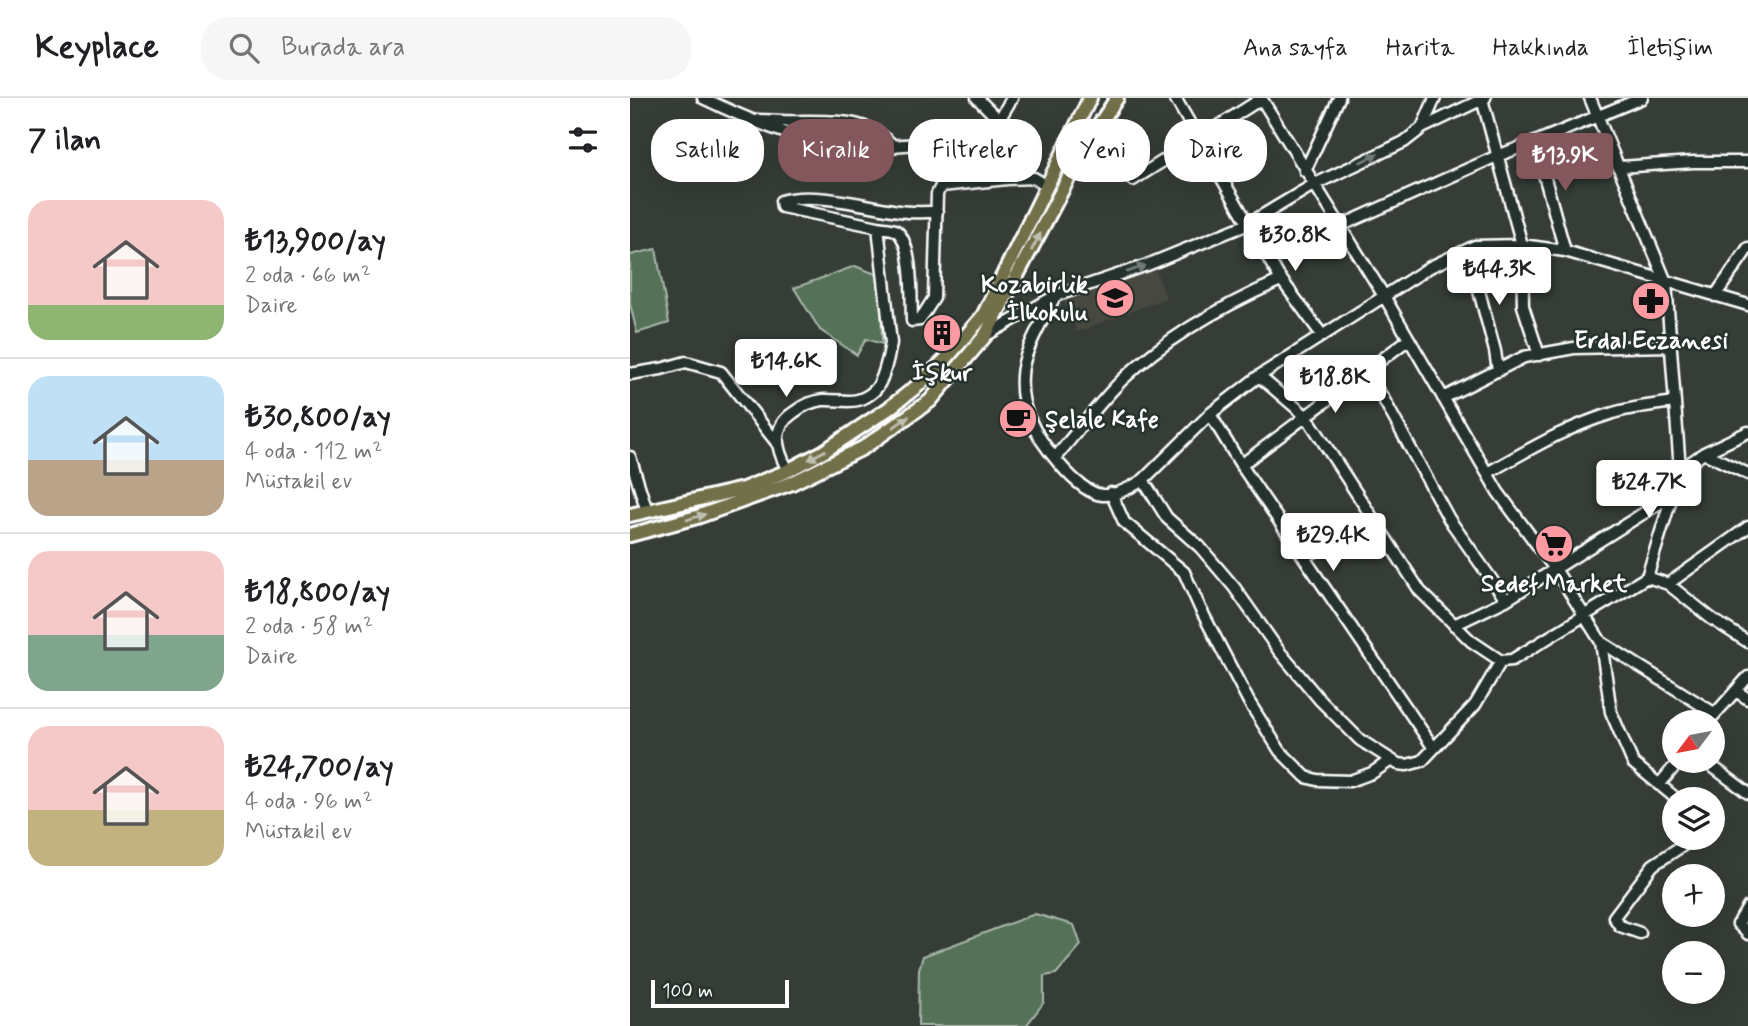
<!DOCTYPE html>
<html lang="tr">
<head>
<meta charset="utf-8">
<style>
  :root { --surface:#fff; --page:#f6f6f6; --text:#202124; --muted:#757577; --line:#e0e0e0; --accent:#84575d }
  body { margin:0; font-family:Mynerve,sans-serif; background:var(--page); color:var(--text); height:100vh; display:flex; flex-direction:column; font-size:26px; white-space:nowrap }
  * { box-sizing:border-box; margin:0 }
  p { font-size:23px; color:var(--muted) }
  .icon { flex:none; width:38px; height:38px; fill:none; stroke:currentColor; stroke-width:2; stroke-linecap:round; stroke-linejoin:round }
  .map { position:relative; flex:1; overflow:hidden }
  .sheet { display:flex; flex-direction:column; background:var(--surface); width:630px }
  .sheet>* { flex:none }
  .hud { position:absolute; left:21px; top:21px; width:665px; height:63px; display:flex; gap:14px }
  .needle { width:46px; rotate:238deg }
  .fabs { position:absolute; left:1032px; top:612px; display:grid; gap:14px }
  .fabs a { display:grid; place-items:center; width:63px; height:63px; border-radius:50%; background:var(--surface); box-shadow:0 7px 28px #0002; font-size:35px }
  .scale { position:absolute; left:21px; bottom:18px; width:138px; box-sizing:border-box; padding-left:7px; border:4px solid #fff; border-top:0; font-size:19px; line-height:24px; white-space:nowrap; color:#fff; -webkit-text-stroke:5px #26332d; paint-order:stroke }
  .price { position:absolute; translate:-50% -60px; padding:0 16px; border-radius:7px; background:#fff; color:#222; font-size:23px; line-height:46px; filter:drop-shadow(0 2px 4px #0008) }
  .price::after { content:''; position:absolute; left:50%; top:42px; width:21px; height:16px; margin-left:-10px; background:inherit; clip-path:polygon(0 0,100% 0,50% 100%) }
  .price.active { background:var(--accent); color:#fff }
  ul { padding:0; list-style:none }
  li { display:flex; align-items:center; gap:21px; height:175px; padding:0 28px }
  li+li { border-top:2px solid var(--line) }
  li span { display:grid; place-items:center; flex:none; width:196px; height:140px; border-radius:21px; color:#555 }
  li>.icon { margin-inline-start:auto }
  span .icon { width:84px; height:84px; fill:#fffc; stroke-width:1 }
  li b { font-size:30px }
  h2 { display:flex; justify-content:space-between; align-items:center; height:84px; padding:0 28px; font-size:30px }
  .tag { padding:0 24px; border-radius:28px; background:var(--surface); box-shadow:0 7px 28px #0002; font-size:24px; line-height:63px }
  .tag.active { background:var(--accent); color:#fff }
  header { display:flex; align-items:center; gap:42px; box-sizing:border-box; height:98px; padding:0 35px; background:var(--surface); border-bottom:2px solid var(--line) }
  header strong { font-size:33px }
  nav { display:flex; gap:38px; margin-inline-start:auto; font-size:24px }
  .search { width:490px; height:63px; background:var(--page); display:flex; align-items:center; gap:18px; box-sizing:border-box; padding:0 24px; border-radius:28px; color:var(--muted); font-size:26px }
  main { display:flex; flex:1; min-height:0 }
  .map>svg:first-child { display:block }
  .built { fill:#474a41 }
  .green { fill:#557259; stroke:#aab8ac; stroke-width:2 }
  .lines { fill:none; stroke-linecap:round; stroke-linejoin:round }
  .minor-casing { stroke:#fff; stroke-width:15 }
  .major-casing { stroke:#fff; stroke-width:18 }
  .minor { stroke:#26332d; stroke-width:10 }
  .major { stroke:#726f4a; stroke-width:12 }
  .oneway { fill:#727a76 }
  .oneway2 { fill:#c0beae }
  .labels { text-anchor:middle; stroke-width:5; stroke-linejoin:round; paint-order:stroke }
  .poi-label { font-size:24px; font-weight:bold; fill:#fff; stroke:#26332d }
</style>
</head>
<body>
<header>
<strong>Keyplace</strong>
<div class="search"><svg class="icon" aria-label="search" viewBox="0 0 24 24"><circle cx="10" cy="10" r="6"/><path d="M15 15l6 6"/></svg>Burada ara</div>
<nav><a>Ana sayfa</a><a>Harita</a><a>Hakkında</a><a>İletişim</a></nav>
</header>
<main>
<section class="sheet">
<h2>7 ilan<svg class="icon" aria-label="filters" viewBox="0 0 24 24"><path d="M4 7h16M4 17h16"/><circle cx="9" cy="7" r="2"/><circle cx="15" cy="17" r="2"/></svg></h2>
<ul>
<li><span style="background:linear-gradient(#f6c9c9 75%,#8fb573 0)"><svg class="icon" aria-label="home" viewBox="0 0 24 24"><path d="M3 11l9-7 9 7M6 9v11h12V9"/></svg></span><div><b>₺13,900/ay</b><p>2 oda · 66 m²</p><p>Daire</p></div></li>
<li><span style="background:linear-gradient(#bfe0f5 60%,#b9a48a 0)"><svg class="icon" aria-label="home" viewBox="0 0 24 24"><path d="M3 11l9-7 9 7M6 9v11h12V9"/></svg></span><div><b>₺30,800/ay</b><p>4 oda · 112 m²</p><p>Müstakil ev</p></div></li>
<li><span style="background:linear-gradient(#f6c9c9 60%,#7fa58c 0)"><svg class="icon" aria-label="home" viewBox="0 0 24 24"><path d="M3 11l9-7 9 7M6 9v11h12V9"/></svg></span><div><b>₺18,800/ay</b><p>2 oda · 58 m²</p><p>Daire</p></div></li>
<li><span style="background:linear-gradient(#f6c9c9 60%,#c2b280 0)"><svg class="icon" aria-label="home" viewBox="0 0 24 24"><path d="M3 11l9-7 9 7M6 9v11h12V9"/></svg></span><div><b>₺24,700/ay</b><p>4 oda · 96 m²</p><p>Müstakil ev</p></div></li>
</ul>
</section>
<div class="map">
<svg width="1118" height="928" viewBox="0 0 1118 928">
  <rect width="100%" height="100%" fill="#353d36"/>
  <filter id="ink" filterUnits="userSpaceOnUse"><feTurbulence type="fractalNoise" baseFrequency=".0143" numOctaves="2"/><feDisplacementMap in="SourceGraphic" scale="14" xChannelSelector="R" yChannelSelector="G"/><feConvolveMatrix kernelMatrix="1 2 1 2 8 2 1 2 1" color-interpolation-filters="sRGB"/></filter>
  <g filter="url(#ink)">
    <path class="built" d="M 523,166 L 536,200 L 447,234 L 433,200 Z"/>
    <path class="green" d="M 26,151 L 39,225 L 7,235 L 0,206 L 0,157 Z
      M 225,168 L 251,178 L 252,246 L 236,241 L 227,257 L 190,232 L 164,190 Z
      M 405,816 L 444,827 L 451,847 L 426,876 L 414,878 L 414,904 L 396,928 L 288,928 L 289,871 L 293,858 Z"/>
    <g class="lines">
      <g class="minor-casing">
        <path id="minor" d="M 73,0 C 104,15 136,29 169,39 C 180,43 194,43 206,45 C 262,52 308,45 362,34
          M 347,0 L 369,22
          M 382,0 L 362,34 L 377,81 L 404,80 L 417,88
          M 545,0 L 648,177 L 692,237
          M 631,0 L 754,198 L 868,394 L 925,471 L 971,544 L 1084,615
          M 960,0 L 1036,184 L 1050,372 L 1017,479
          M 852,1 L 892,147 L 893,208 L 909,257
          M 129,22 C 144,22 158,24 173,23 C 207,23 240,21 264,49
          M 792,30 L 805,0
          M 905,44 L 935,153
          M 457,45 L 503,82 L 631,1
          M 990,69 L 1063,64 L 1118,64
          M 675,73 L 709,0
          M 710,128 L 867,58 L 905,44 L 1012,0
          M 248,129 L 152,109 L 151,103 C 181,93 237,108 269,113 C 281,115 295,114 307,114
          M 845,148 L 849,193 L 865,253 L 868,273
          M 425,198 C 415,218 392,255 392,278 C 391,292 393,307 399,320 C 409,343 446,394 472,397 C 486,398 502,389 513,382 L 580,316 L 629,278 L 800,169 L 845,148 L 892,147 L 935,153 L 1118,207
          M 1085,198 L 1118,150
          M 355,238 L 425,198 L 517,167 L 618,126 L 683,87 L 774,44 L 792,30 L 855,0
          M 735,275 L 753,300 L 819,421 L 876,502
          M 0,276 L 31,271 L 56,264 L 91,274 L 147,345
          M 629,278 L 677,319 L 790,493 L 841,543 L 871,563 L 882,562 L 1017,479 L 1038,486 L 1082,521 L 1118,544
          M 813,300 L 894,259 L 944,250 L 1040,248
          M 580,316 L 611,367 L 803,649
          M 1074,355 L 1118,376
          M 0,359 L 17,413
          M 425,360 C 447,334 468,306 492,282 C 537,238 594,207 651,182
          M 611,367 L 779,241
          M 158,372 C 146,351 141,330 163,315 C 172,308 182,303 193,302 C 214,301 227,309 245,292 C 253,284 259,257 261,245 L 248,129 C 252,130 261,130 265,132 C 284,143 281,203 282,223 L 290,222 L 304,200 L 307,96 L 311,88 L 377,81
          M 1050,372 L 1074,355 L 1118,334
          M 857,375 C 897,353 936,329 980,316 C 1001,309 1023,307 1045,304
          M 513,382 L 537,420 L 570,449 L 604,489 L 649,553 L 690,602 L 730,642 L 768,666 L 777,667 L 792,663 L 845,607 L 871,563
          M 481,395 L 494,424 L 554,474 L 570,510 L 619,604 L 650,653 L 676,679 L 687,682 L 720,683 L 742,675 L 761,662
          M 674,459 L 744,422
          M 1038,486 L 1118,429
          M 824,527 L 876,502 L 1044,396
          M 971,544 L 981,614 L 1003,665 L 1048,702
          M 1106,593 L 1118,601
          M 1077,625 L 1118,579
          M 1075,663 L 1118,695
          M 1029,687 L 1049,663
          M 1118,809 L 1108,826 L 1118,836
          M 1010,835 L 990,828 L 984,819 L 1023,767 L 1064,740"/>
      </g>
      <g class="major-casing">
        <path id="major" d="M 0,417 L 113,391 L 155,374 L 193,354 L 258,311 L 286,289 L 314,263 L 353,218 L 460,0
          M 0,437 L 67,419 L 162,385 L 233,350 L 300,303 L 355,238 L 457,45 L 487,0"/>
      </g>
      <use href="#minor" class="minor"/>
      <use href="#major" class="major"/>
    </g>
    <defs><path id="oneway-solid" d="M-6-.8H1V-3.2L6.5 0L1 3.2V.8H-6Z" transform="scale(1.75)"/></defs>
    <g class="oneway">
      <use href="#oneway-solid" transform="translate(739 60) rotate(-26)"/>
      <use href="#oneway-solid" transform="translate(506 171) rotate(-19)"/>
    </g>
    <g class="oneway2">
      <use href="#oneway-solid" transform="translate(406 144) rotate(-62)"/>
      <use href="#oneway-solid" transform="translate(271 324) rotate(-36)"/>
      <use href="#oneway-solid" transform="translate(187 357) rotate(151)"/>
      <use href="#oneway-solid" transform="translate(66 419) rotate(-17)"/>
    </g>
  </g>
  <defs>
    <g id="school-disc" transform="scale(2.0125)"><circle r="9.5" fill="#ff9aa2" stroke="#26332d"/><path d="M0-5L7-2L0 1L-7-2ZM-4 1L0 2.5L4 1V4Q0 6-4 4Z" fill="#111"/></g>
    <g id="pharmacy-disc" transform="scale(2.0125)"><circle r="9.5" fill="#ff9aa2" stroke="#26332d"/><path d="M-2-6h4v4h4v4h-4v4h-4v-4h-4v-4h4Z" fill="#111"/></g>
    <g id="building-disc" transform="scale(2.0125)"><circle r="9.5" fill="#ff9aa2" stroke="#26332d"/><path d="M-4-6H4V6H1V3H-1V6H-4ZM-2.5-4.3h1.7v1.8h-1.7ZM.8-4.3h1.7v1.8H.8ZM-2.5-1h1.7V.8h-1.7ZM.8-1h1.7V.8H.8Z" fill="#111"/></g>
    <g id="cafe-disc" transform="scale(2.0125)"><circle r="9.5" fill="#ff9aa2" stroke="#26332d"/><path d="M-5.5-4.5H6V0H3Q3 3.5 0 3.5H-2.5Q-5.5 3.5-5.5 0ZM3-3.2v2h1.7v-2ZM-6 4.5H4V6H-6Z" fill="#111"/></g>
    <g id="supermarket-disc" transform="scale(2.0125)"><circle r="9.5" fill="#ff9aa2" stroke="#26332d"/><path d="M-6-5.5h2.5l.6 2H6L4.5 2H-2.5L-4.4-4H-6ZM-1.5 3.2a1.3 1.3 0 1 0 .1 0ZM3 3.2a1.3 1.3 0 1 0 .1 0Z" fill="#111"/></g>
  </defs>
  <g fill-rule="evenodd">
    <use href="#school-disc" x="485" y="200"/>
    <use href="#pharmacy-disc" x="1021" y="203"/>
    <use href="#building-disc" x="312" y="235"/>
    <use href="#cafe-disc" x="388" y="321"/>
    <use href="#supermarket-disc" x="924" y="446"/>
  </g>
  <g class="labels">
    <g class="poi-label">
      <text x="458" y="194" text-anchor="end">Kozabirlik<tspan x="458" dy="28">İlkokulu</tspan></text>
      <text x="1021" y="250">Erdal Eczanesi</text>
      <text x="312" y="282">İşkur</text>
      <text x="415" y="329" text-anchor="start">Şelale Kafe</text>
      <text x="924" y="493">Sedef Market</text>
    </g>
  </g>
</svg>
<div class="fabs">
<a><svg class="needle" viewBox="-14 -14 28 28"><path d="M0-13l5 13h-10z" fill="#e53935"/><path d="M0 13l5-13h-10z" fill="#757577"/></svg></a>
<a><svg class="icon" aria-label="layers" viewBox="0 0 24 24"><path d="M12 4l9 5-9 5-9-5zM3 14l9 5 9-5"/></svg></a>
<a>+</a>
<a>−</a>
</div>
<div class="scale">100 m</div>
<b class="price active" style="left:935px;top:95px">₺13.9K</b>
<b class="price" style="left:665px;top:175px">₺30.8K</b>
<b class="price" style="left:869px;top:209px">₺44.3K</b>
<b class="price" style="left:156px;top:301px">₺14.6K</b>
<b class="price" style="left:705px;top:317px">₺18.8K</b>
<b class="price" style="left:1019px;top:422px">₺24.7K</b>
<b class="price" style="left:703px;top:475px">₺29.4K</b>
<div class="hud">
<a class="tag">Satılık</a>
<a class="tag active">Kiralık</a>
<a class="tag">Filtreler</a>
<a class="tag">Yeni</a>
<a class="tag">Daire</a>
</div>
</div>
</main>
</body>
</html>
